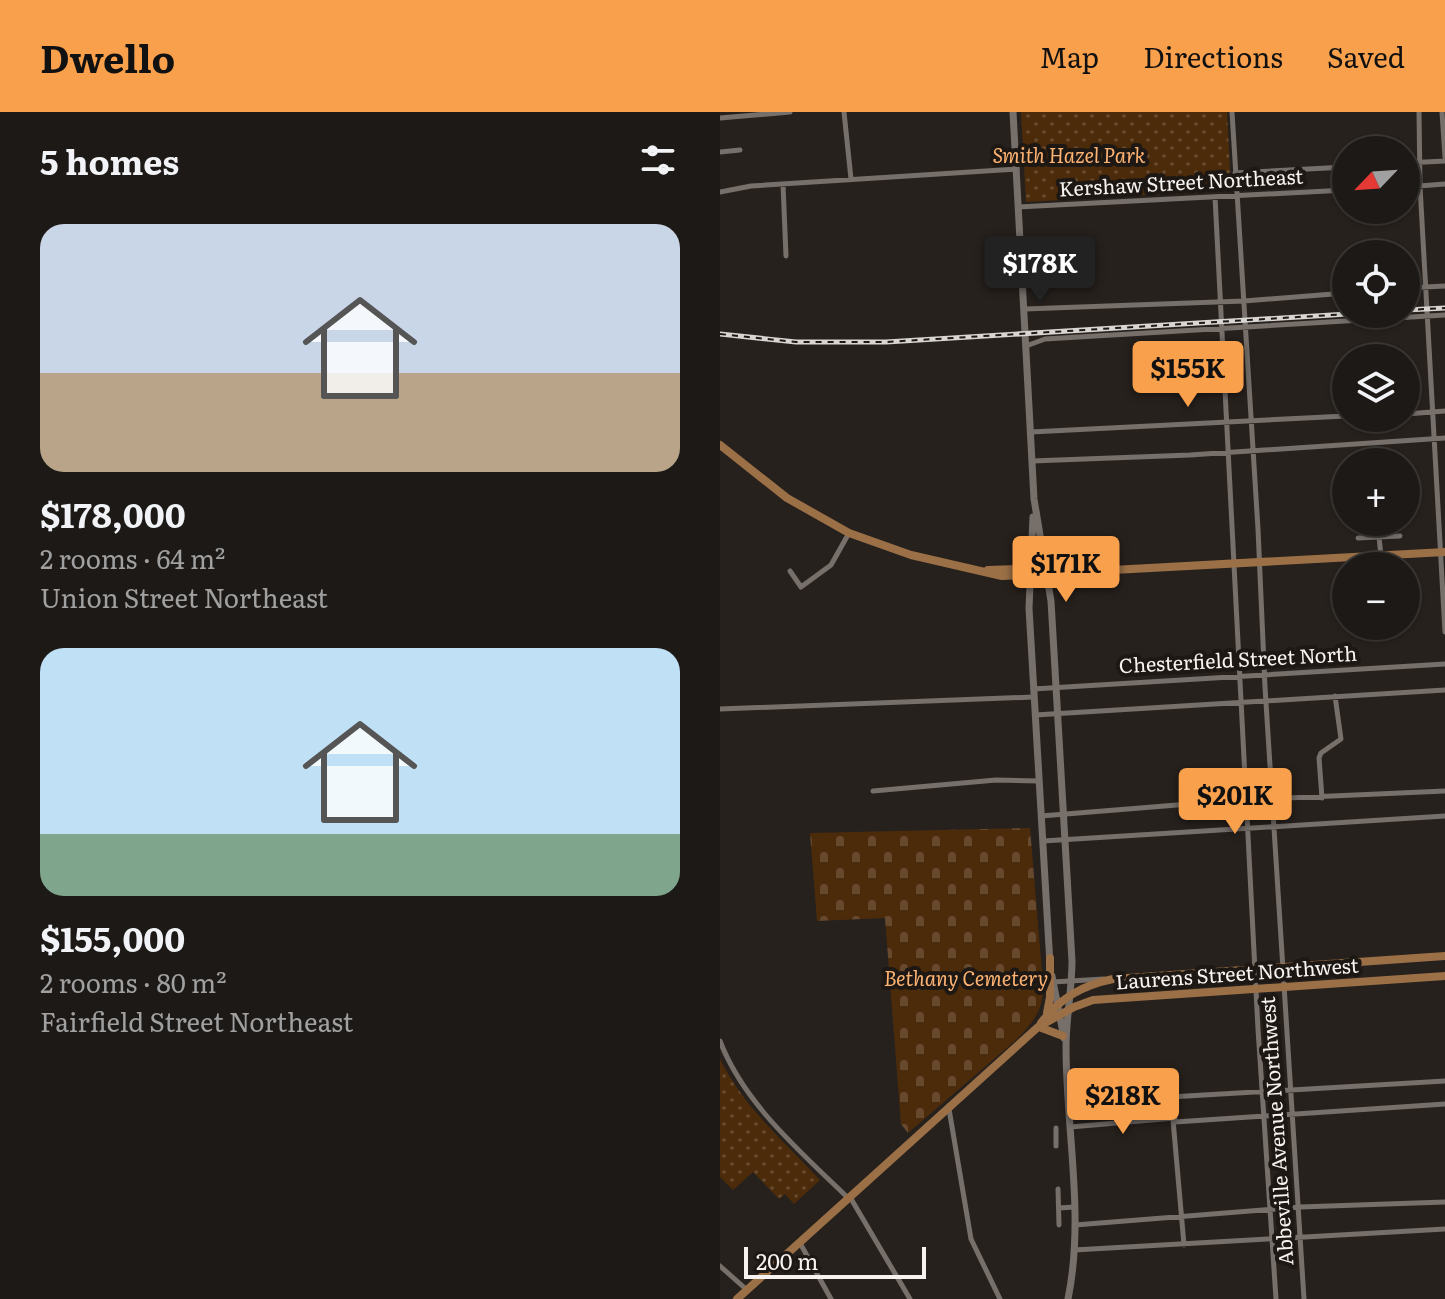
<!DOCTYPE html>
<html lang="en">
<head>
<meta charset="utf-8">
<style>
  :root { --surface:#1d1916; --page:#25221f; --text:#f1f3f6; --muted:#a0a0a1; --line:#3b3835; --accent:#f9a04c }
  body { margin:0; font-family:Literata,serif; background:var(--page); color:var(--text); height:100vh; display:flex; flex-direction:column; font-size:30px; white-space:nowrap }
  * { box-sizing:border-box; margin:0 }
  p { font-size:26px; color:var(--muted) }
  .icon { flex:none; width:44px; height:44px; fill:none; stroke:currentColor; stroke-width:2; stroke-linecap:round; stroke-linejoin:round }
  .map { position:relative; flex:1; overflow:hidden }
  .side { display:flex; flex-direction:column; background:var(--surface); width:720px }
  .side>* { flex:none }
  .needle { width:52px; rotate:245deg }
  .buttons { position:absolute; left:612px; top:24px; display:grid; gap:16px }
  .buttons a { display:grid; place-items:center; width:88px; height:88px; border-radius:50%; background:var(--surface); box-shadow:0 2px 6px #0004,0 0 0 2px var(--line); font-size:40px }
  .scale { position:absolute; left:24px; bottom:20px; width:182px; box-sizing:border-box; padding-left:8px; border:4px solid #f7f3f0; border-top:0; font-size:22px; line-height:28px; white-space:nowrap; color:#f7f3f0; -webkit-text-stroke:6px #1d1814; paint-order:stroke }
  .price { position:absolute; translate:-50% -68px; padding:0 18px; border-radius:8px; background:var(--accent); color:#111; font-size:26px; line-height:52px; filter:drop-shadow(0 2px 4px #0008) }
  .price::after { content:''; position:absolute; left:50%; top:48px; width:24px; height:18px; margin-left:-12px; background:inherit; clip-path:polygon(0 0,100% 0,50% 100%) }
  .price.on { background:#222; color:#fff }
  ul { padding:0; list-style:none }
  li { display:grid; align-content:center; gap:16px; height:424px; padding:0 40px }
  li span { display:grid; place-items:center; height:248px; border-radius:24px; color:#555 }
  li>.icon { margin-inline-start:auto }
  span .icon { width:144px; height:144px; fill:#fffc; stroke-width:1 }
  li b { font-size:34px }
  h2 { display:flex; justify-content:space-between; align-items:center; height:96px; padding:0 40px; font-size:34px }
  header { display:flex; align-items:center; gap:48px; box-sizing:border-box; height:112px; padding:0 40px; background:var(--accent); color:#111 }
  header strong { font-size:38px }
  nav { display:flex; gap:44px; margin-inline-start:auto; font-size:28px }
  main { display:flex; flex:1; min-height:0 }
  .map>svg:first-child { display:block }
  .green { fill:url(#green-dots) }
  .cemetery { fill:url(#cemetery-stones) }
  .lines { fill:none; stroke-linecap:round; stroke-linejoin:round }
  .street { stroke:#766f6a; stroke-width:5 }
  .secondary { stroke:#766f6a; stroke-width:7 }
  .primary { stroke:#9b7047; stroke-width:8 }
  .rail-casing { stroke:#d9d5d2; stroke-width:5 }
  .rail { stroke:#1d1814; stroke-width:2; stroke-dasharray:6; stroke-linecap:butt }
  .labels { text-anchor:middle; stroke-width:8; stroke-linejoin:round; paint-order:stroke }
  .park-label { font-size:20px; font-style:italic; fill:#feb372; stroke:#1d1814 }
  .street-label { font-size:20px; fill:#f7f3f0; stroke:#1d1814 }
</style>
</head>
<body>
<header>
<strong>Dwello</strong>
<nav><a>Map</a><a>Directions</a><a>Saved</a></nav>
</header>
<main>
<section class="side">
<h2>5 homes<svg class="icon" aria-label="filters" viewBox="0 0 24 24"><path d="M4 7h16M4 17h16"/><circle cx="9" cy="7" r="2"/><circle cx="15" cy="17" r="2"/></svg></h2>
<ul>
<li><span style="background:linear-gradient(#c9d6e8 60%,#b9a48a 0)"><svg class="icon" aria-label="home" viewBox="0 0 24 24"><path d="M3 11l9-7 9 7M6 9v11h12V9"/></svg></span><div><b>$178,000</b><p>2 rooms · 64 m²</p><p>Union Street Northeast</p></div></li>
<li><span style="background:linear-gradient(#bfe0f5 75%,#7fa58c 0)"><svg class="icon" aria-label="home" viewBox="0 0 24 24"><path d="M3 11l9-7 9 7M6 9v11h12V9"/></svg></span><div><b>$155,000</b><p>2 rooms · 80 m²</p><p>Fairfield Street Northeast</p></div></li>
</ul>
</section>
<div class="map">
<svg width="725" height="1187" viewBox="0 0 725 1187">
  <defs>
    <pattern id="green-dots" width="8" height="8" patternUnits="userSpaceOnUse" patternTransform="scale(2)"><rect width="8" height="8" fill="#4c2b0a"/><path d="M2 2h.1M6 6h.1" fill="none" stroke="#674a2e" stroke-width="1.8" stroke-linecap="round"/></pattern>
    <pattern id="cemetery-stones" width="16" height="16" patternUnits="userSpaceOnUse" patternTransform="scale(2)"><rect width="16" height="16" fill="#4c2b0a"/><path d="M2 7V4a2 2 0 0 1 4 0v3zM10 15v-3a2 2 0 0 1 4 0v3z" fill="#674a2e"/></pattern>
  </defs>
  <rect width="100%" height="100%" fill="#27211d"/>
  <path class="green" d="M 301,0 L 507,0 L 511,78 L 306,90 Z
    M 0,947 C 23,994 64,1030 100,1068 L 74,1092 L 65,1082 L 59,1087 L 33,1060 L 13,1078 L 0,1065 Z"/>
  <path class="cemetery" d="M 310,716 L 323,872 C 324,897 314,910 296,928 L 188,1021 L 181,1012 L 165,806 L 97,809 L 90,721 Z"/>
  <g class="lines">
    <path class="street" d="M 124,0 L 131,67
      M 512,0 L 538,417 L 545,575 L 584,1187
      M 699,0 L 700,74 L 725,520
      M 722,0 L 725,45
      M 0,6 L 70,0
      M 0,40 L 20,38
      M 686,51 L 725,49
      M 515,61 L 626,55
      M 63,72 L 66,144
      M 686,75 L 725,72
      M 0,80 L 31,74 L 297,57
      M 495,85 L 538,917 L 556,1187
      M 298,95 L 626,78
      M 686,176 L 725,174
      M 305,197 L 524,189 L 626,181
      M 306,234 L 325,227 L 725,203
      M 686,302 L 725,299
      M 311,320 L 626,304
      M 312,349 L 470,343 L 725,326
      M 659,425 L 661,444
      M 638,426 L 680,424
      M 70,459 L 81,475 L 111,453 L 129,421
      M 313,577 L 725,552
      M 0,597 L 314,585
      M 315,603 L 725,578
      M 153,679 L 276,668 L 319,669
      M 602,686 L 599,646 L 601,641 L 621,627 L 615,584
      M 321,704 L 519,688 L 725,679
      M 323,729 L 725,704
      M 333,870 L 384,867
      M 0,929 C 24,992 81,1040 128,1086
      M 451,985 L 464,1133
      M 348,991 L 725,969
      M 229,997 L 251,1127 L 280,1187
      M 455,1010 L 725,992
      M 350,1015 L 455,1006
      M 336,1016 L 336,1034
      M 338,1077 L 339,1113
      M 130,1085 L 190,1187
      M 339,1096 L 354,1095
      M 355,1113 L 580,1095 L 725,1090
      M 80,1131 L 111,1187
      M 354,1138 L 725,1117
      M 0,1154 L 27,1178"/>
    <path class="secondary" d="M 293,0 L 314,387 L 331,489 L 352,849 C 352,878 346,906 346,935 C 346,1018 365,1104 348,1187
      M 313,405 L 309,496 L 330,852
      M 332,864 L 344,926"/>
    <path class="primary" d="M 0,333 L 67,386 L 129,421 L 191,443 L 282,464 L 725,440
      M 268,458 L 297,457 L 309,462
      M 327,901 L 330,885 L 330,846
      M 321,911 C 340,886 363,873 393,867 L 725,844
      M 319,915 L 343,924
      M 17,1187 L 318,915 L 354,895 L 373,888 L 725,864"/>
    <g class="rail-casing">
      <path id="rail" d="M 686,198 L 725,196
        M 0,222 L 76,230 L 166,230 L 628,202"/>
    </g>
    <use href="#rail" class="rail"/>
  </g>
  <g class="labels">
    <g class="park-label">
      <text x="349" y="51">Smith Hazel Park</text>
      <text x="246" y="874">Bethany Cemetery</text>
    </g>
    <g class="street-label">
      <text transform="translate(461 71) rotate(-3)" y="7">Kershaw Street Northeast</text>
      <text transform="translate(518 548) rotate(-3)" y="7">Chesterfield Street North</text>
      <text transform="translate(517 862) rotate(-4)" y="7">Laurens Street Northwest</text>
      <text transform="translate(557 1019) rotate(-94)" y="7">Abbeville Avenue Northwest</text>
    </g>
  </g>
</svg>
<div class="buttons">
<a><svg class="needle" viewBox="-14 -14 28 28"><path d="M0-13l5 13h-10z" fill="#e53935"/><path d="M0 13l5-13h-10z" fill="#a0a0a1"/></svg></a>
<a><svg class="icon" aria-label="locate" viewBox="0 0 24 24"><circle cx="12" cy="12" r="6"/><path d="M12 2v4M12 18v4M2 12h4M18 12h4"/></svg></a>
<a><svg class="icon" aria-label="layers" viewBox="0 0 24 24"><path d="M12 4l9 5-9 5-9-5zM3 14l9 5 9-5"/></svg></a>
<a>+</a>
<a>−</a>
</div>
<div class="scale">200 m</div>
<b class="price on" style="left:320px;top:192px">$178K</b>
<b class="price" style="left:468px;top:297px">$155K</b>
<b class="price" style="left:346px;top:492px">$171K</b>
<b class="price" style="left:515px;top:724px">$201K</b>
<b class="price" style="left:403px;top:1024px">$218K</b>
</div>
</main>
</body>
</html>
